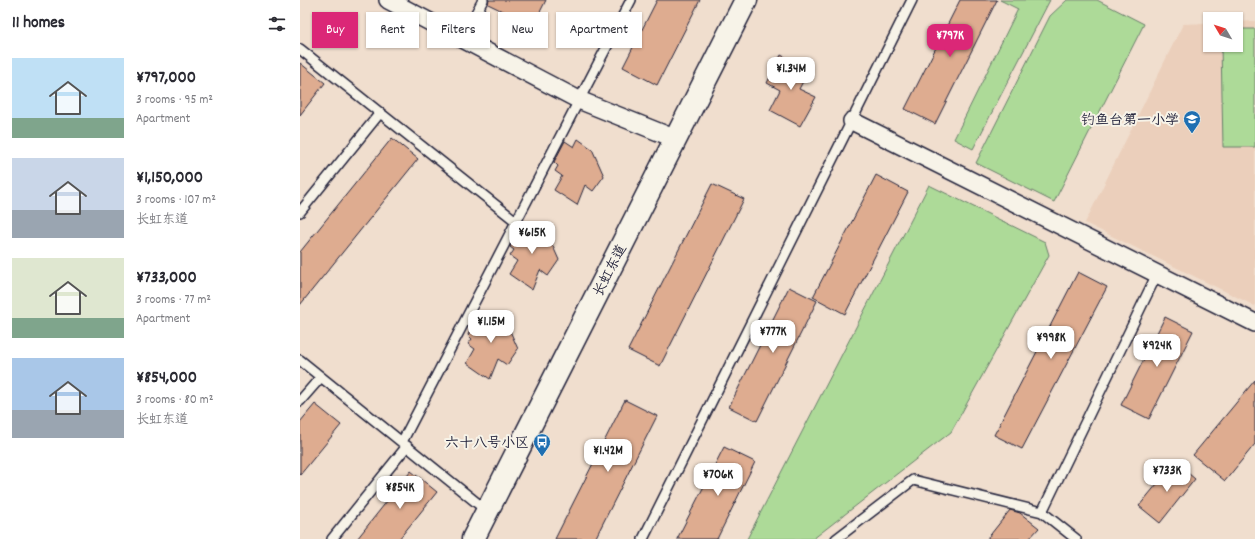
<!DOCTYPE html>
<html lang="en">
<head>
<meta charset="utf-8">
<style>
  :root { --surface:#fff; --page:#f7f7f7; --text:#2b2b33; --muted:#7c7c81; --accent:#db2777 }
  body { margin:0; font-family:Dekko,"LXGW WenKai TC",sans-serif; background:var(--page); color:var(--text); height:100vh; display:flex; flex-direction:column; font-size:15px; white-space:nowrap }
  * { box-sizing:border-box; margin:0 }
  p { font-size:13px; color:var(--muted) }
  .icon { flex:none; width:22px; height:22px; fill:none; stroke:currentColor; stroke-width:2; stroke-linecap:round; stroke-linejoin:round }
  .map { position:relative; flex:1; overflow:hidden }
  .sheet { display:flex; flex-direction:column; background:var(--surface); width:300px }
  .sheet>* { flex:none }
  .banner { position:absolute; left:12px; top:12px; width:380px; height:36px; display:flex; gap:8px }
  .needle { width:26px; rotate:309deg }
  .buttons { position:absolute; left:903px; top:12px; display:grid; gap:8px }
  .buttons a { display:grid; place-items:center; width:40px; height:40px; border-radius:0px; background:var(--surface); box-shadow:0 1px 3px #0004; font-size:20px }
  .price { position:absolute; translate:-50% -34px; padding:0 9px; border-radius:8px; background:#fff; color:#222; font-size:13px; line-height:26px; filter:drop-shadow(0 1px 2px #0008) }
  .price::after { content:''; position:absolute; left:50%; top:24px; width:12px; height:9px; margin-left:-6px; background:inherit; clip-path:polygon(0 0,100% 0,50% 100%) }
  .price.on { background:var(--accent); color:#fff }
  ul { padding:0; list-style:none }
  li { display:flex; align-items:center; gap:12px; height:100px; padding:0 12px }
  li span { display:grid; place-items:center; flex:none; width:112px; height:80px; border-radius:0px; color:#555 }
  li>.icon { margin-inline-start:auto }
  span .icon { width:48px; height:48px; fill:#fffc; stroke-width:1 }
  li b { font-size:17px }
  h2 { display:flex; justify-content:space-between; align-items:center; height:48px; padding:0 12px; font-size:17px }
  .tag { padding:0 14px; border-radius:0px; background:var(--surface); box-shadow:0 1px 3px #0004; font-size:14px; line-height:36px }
  .tag.on { background:var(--accent); color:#fff }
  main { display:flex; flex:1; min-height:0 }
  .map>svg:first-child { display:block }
  .built { fill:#ebcfbb }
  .green { fill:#adda98; stroke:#687e6a }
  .building { fill:#deac90; stroke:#22223b }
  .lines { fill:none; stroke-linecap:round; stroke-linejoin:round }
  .service-casing { stroke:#22223b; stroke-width:12 }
  .minor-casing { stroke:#22223b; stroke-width:20 }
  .tertiary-casing { stroke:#22223b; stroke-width:25 }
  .service { stroke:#f7f3e8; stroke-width:9 }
  .minor { stroke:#f7f3e8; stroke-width:17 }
  .tertiary { stroke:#f7f3e8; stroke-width:22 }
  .labels { text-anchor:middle; stroke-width:4; stroke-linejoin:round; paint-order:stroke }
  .poi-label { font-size:14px; fill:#22223b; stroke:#f7f3e8; text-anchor:end }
  .street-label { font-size:14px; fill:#22223b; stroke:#f7f3e8 }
</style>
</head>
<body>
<main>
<section class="sheet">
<h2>11 homes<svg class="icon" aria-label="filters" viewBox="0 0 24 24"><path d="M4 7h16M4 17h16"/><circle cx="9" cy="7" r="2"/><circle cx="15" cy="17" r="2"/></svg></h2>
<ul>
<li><span style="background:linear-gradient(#bfe0f5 75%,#7fa58c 0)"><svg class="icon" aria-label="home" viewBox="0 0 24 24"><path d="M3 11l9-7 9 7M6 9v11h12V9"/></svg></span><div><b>¥797,000</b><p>3 rooms · 95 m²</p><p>Apartment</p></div></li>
<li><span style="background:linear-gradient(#c9d6e8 65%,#9aa5b1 0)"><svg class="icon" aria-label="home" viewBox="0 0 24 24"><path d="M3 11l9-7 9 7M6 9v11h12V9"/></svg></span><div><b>¥1,150,000</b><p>3 rooms · 107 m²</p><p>长虹东道</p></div></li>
<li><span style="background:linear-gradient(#dfe7d0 75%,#7fa58c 0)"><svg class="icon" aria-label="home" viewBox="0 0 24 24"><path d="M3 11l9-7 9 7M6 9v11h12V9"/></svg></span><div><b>¥733,000</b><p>3 rooms · 77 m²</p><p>Apartment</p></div></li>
<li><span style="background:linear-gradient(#a9c7e8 65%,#9aa5b1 0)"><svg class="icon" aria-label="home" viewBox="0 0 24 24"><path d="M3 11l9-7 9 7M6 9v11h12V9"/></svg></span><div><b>¥854,000</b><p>3 rooms · 80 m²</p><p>长虹东道</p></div></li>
</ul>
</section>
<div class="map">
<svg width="955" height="539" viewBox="0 0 955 539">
  <rect width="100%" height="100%" fill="#f0dece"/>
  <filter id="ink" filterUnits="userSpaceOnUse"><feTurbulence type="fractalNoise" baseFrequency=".025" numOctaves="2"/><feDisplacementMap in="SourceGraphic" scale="8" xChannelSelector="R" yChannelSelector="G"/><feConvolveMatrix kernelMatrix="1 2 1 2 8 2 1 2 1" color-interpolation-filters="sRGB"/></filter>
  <g filter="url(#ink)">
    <path class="built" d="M 955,21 L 955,306 L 785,223 L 883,24 L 910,23 L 910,45 L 936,45 L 936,22 Z"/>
    <path class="green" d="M 700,0 L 750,0 L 673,149 L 654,139 L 718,9 Z
      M 767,0 L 797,0 L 844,24 L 754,202 L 676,163 L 750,16 Z
      M 936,29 L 955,29 L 955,147 L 923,147 L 921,45 L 936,45 Z
      M 629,185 L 745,242 L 749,255 L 651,432 L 513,539 L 447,539 Z"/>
    <path class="building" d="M 189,0 L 246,0 L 233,26 L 188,4 Z
      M 357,0 L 400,0 L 357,85 L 323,67 Z
      M 660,0 L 697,0 L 635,124 L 605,109 Z
      M 481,55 L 509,70 L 499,89 L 516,97 L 500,126 L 470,110 L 480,90 L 467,83 Z
      M 0,63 L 25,83 L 0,115 Z
      M 92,138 L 118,159 L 0,305 L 0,252 Z
      M 278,139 L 292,149 L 304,176 L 293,191 L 285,185 L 277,205 L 254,190 L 262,176 L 255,171 L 258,166 L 254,162 L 265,141 L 274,147 Z
      M 576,175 L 608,192 L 545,314 L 513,297 Z
      M 412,184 L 444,199 L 360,366 L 328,350 Z
      M 233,224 L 247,233 L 259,260 L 248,276 L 240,270 L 232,290 L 209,274 L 217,261 L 210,256 L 214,250 L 210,247 L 220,227 L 230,231 Z
      M 778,272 L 807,287 L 722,449 L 694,435 Z
      M 489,287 L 517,301 L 457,421 L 429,407 Z
      M 191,313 L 206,322 L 218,349 L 207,365 L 198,359 L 190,379 L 167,363 L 175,349 L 168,344 L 172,339 L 168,335 L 178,315 L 188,320 Z
      M 865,317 L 893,331 L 849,419 L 821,405 Z
      M 955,380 L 955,444 L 925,481 L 893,455 Z
      M 325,400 L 357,416 L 295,539 L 255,539 Z
      M 15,404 L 41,425 L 0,475 L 0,422 Z
      M 424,447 L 455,462 L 417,539 L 377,539 Z
      M 875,462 L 895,479 L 860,523 L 839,506 Z
      M 111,471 L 137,492 L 99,539 L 57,539 Z
      M 710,510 L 720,513 L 739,528 L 729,539 L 687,539 Z"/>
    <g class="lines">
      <g class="service-casing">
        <path id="service" d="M 162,39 L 183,0
          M 0,49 L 217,222
          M 0,212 L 80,113
          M 0,360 L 187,511
          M 0,401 L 21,377
          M 102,442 L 331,0
          M 742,512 L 857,274
          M 32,539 L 107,446
          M 343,539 L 612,0
          M 536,539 L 613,480 L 742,512 L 776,539"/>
      </g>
      <g class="minor-casing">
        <path id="minor" d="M 88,0 L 279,100 L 376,139
          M 552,121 L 955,323"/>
      </g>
      <g class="tertiary-casing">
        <path id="tertiary" d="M 173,539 L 446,0"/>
      </g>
      <use href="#service" class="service"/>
      <use href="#minor" class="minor"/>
      <use href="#tertiary" class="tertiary"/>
    </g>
  </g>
  <defs>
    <g id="school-pin" transform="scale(0.9)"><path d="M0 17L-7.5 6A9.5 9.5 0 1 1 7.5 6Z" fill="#1f6fb2" stroke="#f7f3e8"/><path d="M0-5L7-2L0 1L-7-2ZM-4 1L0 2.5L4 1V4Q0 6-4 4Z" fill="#fff"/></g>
    <g id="bus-pin" transform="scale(0.9)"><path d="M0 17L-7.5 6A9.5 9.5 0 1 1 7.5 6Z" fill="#1f6fb2" stroke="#f7f3e8"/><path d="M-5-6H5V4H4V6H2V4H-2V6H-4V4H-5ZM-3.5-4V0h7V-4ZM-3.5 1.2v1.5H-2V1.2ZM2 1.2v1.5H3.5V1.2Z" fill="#fff"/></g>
  </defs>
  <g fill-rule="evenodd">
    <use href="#school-pin" x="892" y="119"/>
    <use href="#bus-pin" x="242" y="442"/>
  </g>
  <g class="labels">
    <g class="poi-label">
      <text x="879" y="124">钓鱼台第一小学</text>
      <text x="229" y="447">六十八号小区</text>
    </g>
    <g class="street-label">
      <text transform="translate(309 270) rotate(-63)" y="5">长虹东道</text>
    </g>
  </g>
</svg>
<div class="buttons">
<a><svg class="needle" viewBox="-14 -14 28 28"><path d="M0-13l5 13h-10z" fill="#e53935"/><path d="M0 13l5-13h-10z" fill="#7c7c81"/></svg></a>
</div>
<b class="price on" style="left:650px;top:58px">¥797K</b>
<b class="price" style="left:491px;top:91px">¥1.34M</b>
<b class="price" style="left:232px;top:255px">¥615K</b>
<b class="price" style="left:191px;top:344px">¥1.15M</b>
<b class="price" style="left:473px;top:354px">¥777K</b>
<b class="price" style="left:751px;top:360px">¥998K</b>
<b class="price" style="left:857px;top:368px">¥924K</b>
<b class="price" style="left:308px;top:473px">¥1.42M</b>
<b class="price" style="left:867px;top:493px">¥733K</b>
<b class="price" style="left:418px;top:497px">¥706K</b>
<b class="price" style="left:100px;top:510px">¥854K</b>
<div class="banner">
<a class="tag on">Buy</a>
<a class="tag">Rent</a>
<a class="tag">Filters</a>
<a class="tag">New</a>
<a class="tag">Apartment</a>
</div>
</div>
</main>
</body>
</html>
